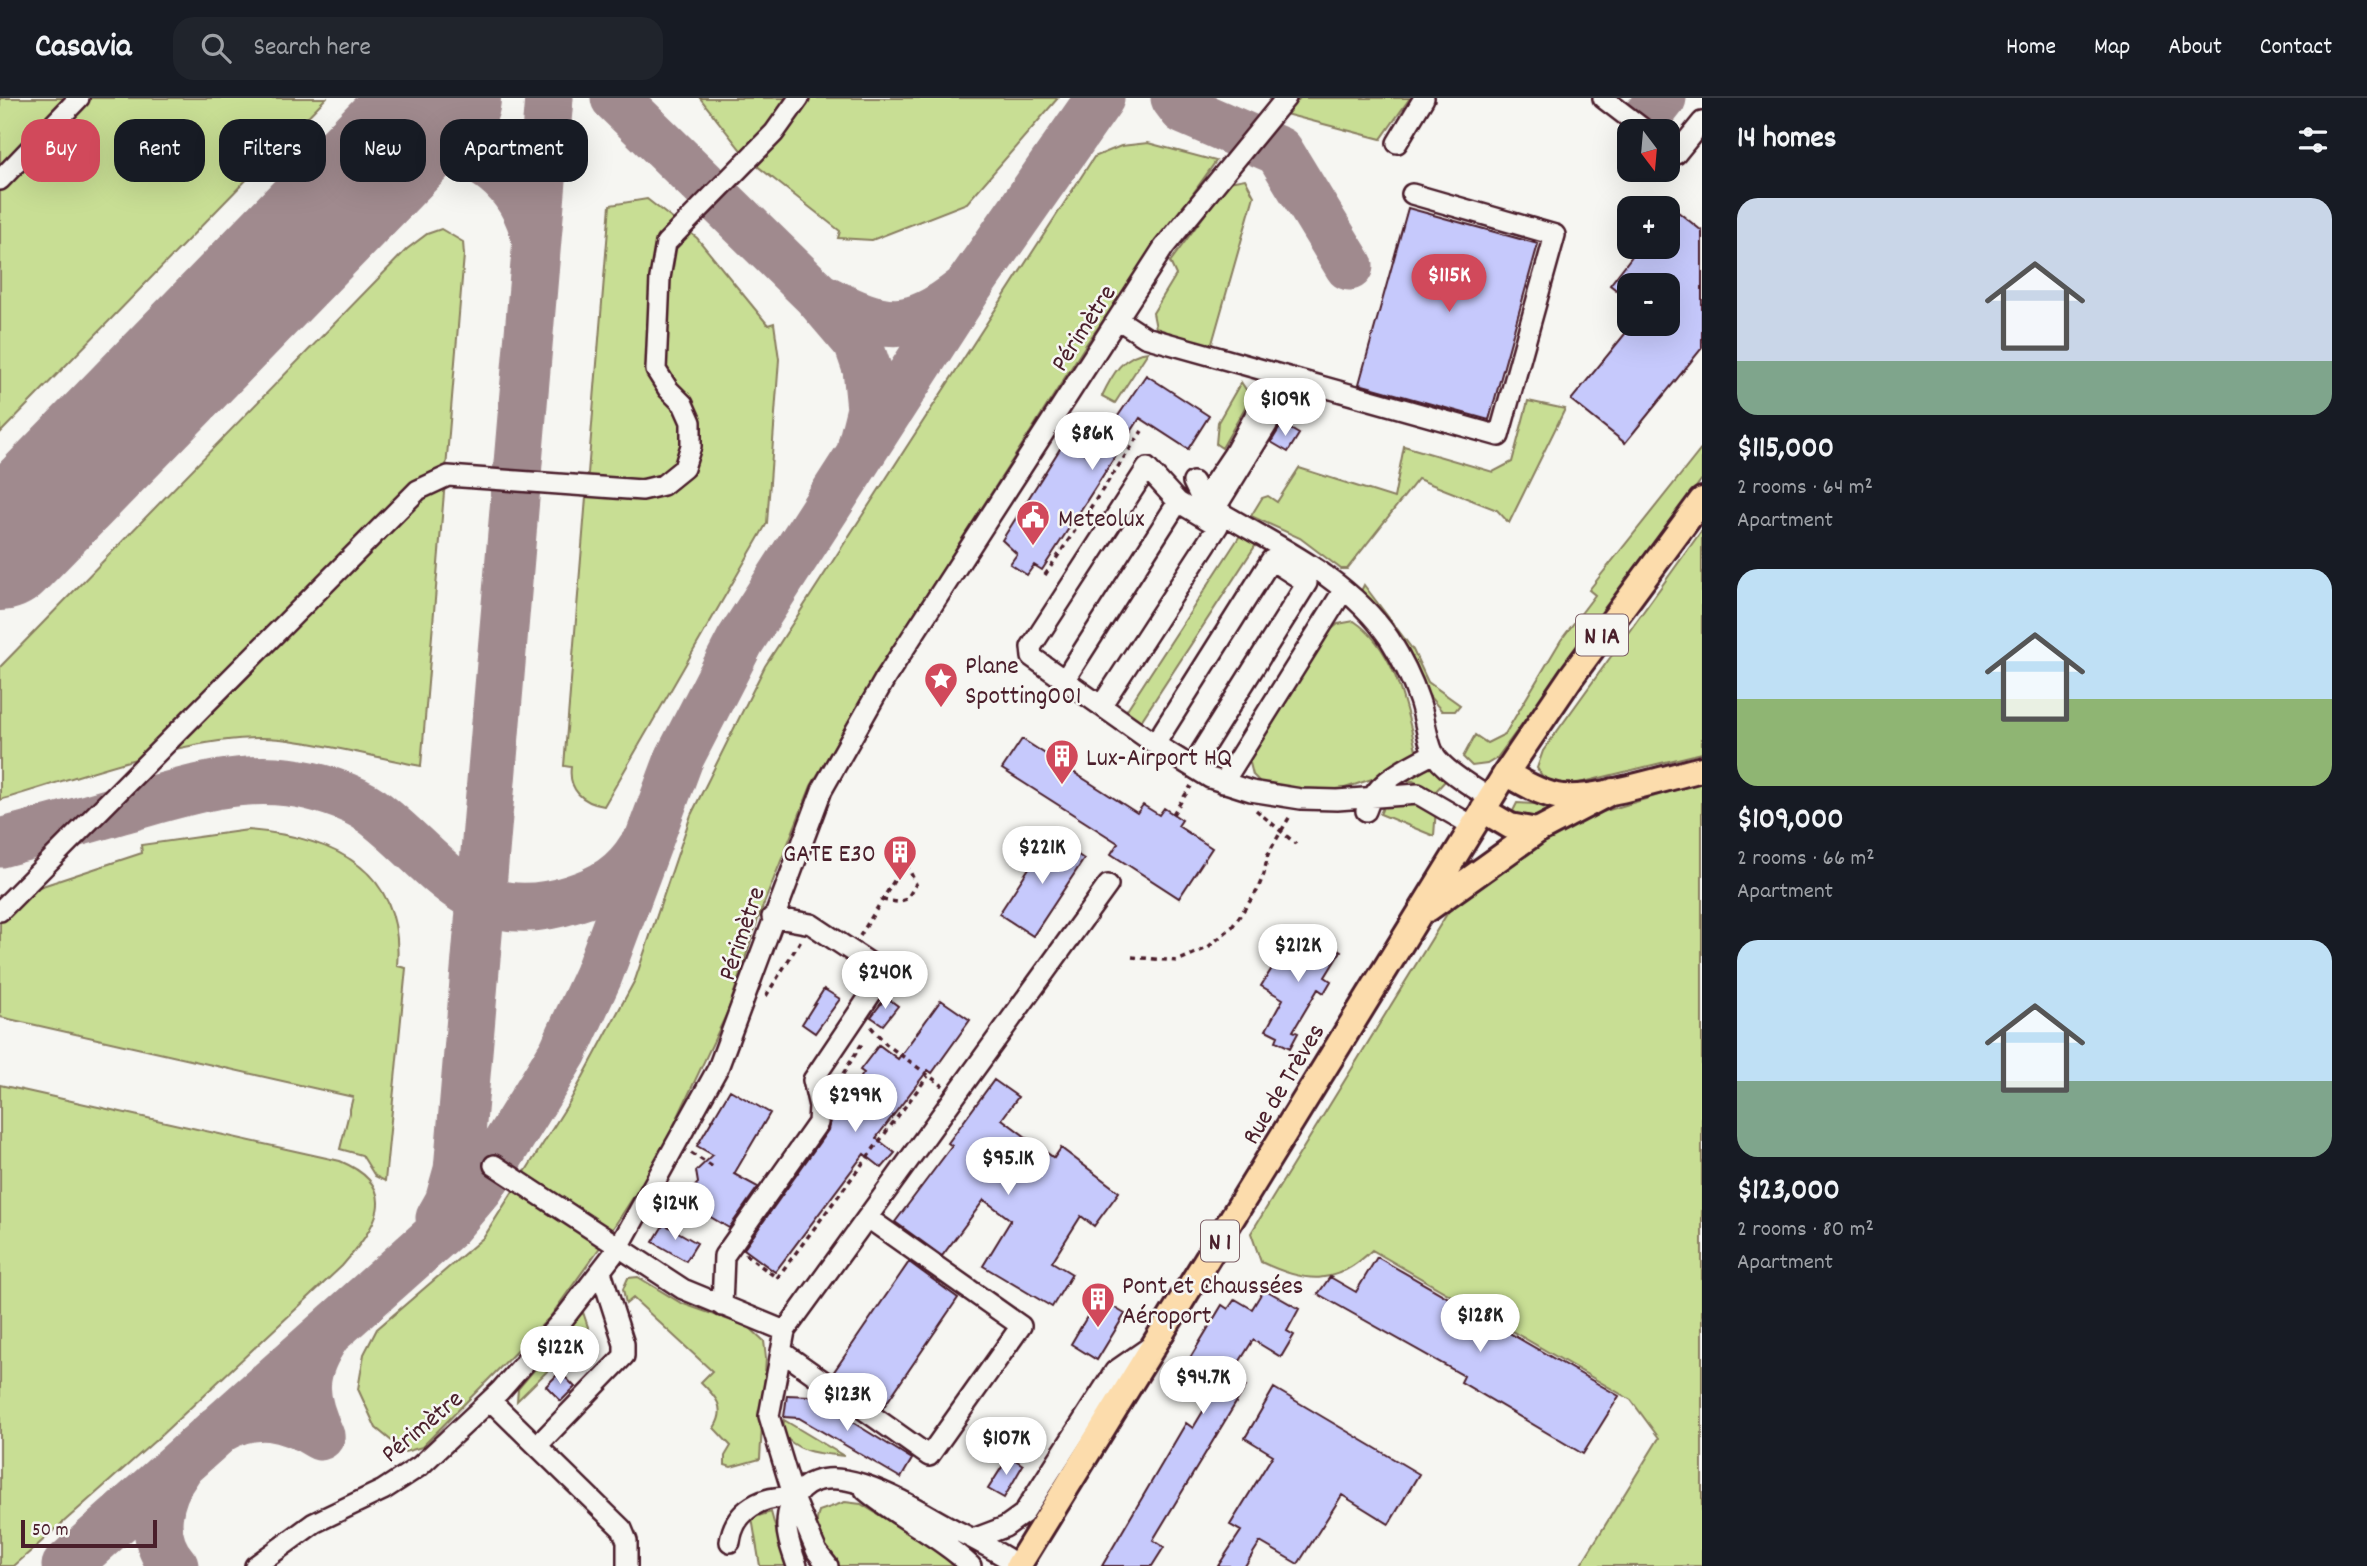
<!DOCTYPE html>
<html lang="en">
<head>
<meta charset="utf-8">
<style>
  :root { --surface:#171b24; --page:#20242c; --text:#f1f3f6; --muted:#9ea1a6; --line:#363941; --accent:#d1495b }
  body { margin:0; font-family:Dekko,sans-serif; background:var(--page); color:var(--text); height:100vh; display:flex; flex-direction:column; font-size:26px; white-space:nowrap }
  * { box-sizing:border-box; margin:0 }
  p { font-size:23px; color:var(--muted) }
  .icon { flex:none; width:38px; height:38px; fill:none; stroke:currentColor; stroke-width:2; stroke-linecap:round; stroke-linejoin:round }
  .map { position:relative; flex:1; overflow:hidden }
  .panel { display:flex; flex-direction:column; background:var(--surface); width:665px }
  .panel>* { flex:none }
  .banner { position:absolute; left:21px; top:21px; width:665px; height:63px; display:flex; gap:14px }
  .needle { width:46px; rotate:164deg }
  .fabs { position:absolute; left:1617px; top:21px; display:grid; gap:14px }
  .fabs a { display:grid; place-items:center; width:63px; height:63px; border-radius:14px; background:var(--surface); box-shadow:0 7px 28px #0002; font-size:35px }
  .scale { position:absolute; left:21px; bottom:18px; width:136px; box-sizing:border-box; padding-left:7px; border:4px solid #4a1f2b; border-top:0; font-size:19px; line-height:24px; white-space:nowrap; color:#4a1f2b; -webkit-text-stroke:5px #f6f6f2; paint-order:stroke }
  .price { position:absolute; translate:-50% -60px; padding:0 16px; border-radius:24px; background:#fff; color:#222; font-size:23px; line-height:46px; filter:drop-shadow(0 2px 4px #0008) }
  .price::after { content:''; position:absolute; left:50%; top:42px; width:21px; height:16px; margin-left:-10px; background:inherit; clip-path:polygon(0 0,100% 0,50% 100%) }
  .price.current { background:var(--accent); color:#fff }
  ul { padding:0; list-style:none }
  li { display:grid; align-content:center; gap:14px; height:371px; padding:0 35px }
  li span { display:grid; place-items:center; height:217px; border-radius:21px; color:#555 }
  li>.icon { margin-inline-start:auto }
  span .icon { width:126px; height:126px; fill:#fffc; stroke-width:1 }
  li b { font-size:30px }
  h2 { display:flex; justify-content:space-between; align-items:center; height:84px; padding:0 35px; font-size:30px }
  .pill { padding:0 24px; border-radius:21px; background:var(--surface); box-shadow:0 7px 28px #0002; font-size:24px; line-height:63px }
  .pill.current { background:var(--accent); color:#fff }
  header { display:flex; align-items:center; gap:42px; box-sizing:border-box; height:98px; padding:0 35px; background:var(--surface); border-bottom:2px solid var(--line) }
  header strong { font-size:33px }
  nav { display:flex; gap:38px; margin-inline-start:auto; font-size:24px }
  .search { width:490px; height:63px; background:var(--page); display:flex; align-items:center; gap:18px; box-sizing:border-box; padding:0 24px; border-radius:21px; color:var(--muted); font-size:26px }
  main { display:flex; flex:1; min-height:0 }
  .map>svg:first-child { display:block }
  .green { fill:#c8de94; stroke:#897e60; stroke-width:2 }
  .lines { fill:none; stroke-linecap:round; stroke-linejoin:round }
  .taxiway { stroke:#a08a8e; stroke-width:49 }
  .runway { stroke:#a08a8e; stroke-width:122 }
  .building { fill:#c6c9fc; stroke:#4a1f2b; stroke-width:2 }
  .minor-casing { stroke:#4a1f2b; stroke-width:24 }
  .major-casing { stroke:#4a1f2b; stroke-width:30 }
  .path { stroke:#4a1f2b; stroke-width:3.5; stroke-dasharray:5 5; stroke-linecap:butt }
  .minor { stroke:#f6f6f2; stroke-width:19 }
  .major { stroke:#fcdcac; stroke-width:24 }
  .labels { text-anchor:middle; stroke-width:5; stroke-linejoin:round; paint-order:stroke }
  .shield { fill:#f6f6f2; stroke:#7e6067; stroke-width:2 }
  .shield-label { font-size:24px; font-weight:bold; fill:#4a1f2b }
  .street-label { font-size:26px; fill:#4a1f2b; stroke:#f6f6f2 }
  .poi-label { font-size:26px; fill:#4a1f2b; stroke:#f6f6f2; text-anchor:start }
</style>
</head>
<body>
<header>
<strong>Casavia</strong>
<div class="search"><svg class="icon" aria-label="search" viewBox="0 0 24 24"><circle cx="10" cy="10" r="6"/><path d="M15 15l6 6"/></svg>Search here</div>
<nav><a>Home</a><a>Map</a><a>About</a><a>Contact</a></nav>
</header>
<main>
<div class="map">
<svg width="1702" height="1468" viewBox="0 0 1702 1468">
  <rect width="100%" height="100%" fill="#f6f6f2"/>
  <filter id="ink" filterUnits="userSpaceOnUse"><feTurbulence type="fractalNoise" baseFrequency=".0143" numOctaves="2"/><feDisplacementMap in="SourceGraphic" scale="14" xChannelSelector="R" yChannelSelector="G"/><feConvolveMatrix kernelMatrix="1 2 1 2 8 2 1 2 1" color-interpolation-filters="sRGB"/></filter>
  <g filter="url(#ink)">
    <path class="green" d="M 0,0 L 326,0 L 0,335 Z
      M 700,0 L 1058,0 L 967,105 L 872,142 L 838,140 L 840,133 L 747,60 Z
      M 1300,0 L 1410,0 L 1381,41 L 1285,16 Z
      M 1148,45 L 1216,63 L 1087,245 L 879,571 L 811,688 L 759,818 L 728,913 L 657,1063 L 606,1141 L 550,1219 L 422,1349 L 405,1354 L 376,1330 L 358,1291 L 364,1256 L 377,1231 L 484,1139 L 570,1003 L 635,882 L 691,717 L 765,568 L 1094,59 L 1121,48 Z
      M 1245,81 L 1254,98 L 1211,249 L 1156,230 L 1153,215 L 1176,177 L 1170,164 L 1229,84 Z
      M 647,101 L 697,140 L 768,227 L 774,225 L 779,261 L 767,425 L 604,708 C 583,705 568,692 571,669 L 564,668 L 610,107 Z
      M 441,131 L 463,144 L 464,157 L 421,668 C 375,659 327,646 280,641 C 202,632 77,680 0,702 L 0,569 L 407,151 L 427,136 Z
      M 1148,254 L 1115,305 L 1102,298 C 1112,277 1123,256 1148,254 Z
      M 1241,284 L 1251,299 L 1222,350 L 1216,346 L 1218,324 Z
      M 1528,303 L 1565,311 L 1509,425 L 1497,412 L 1418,381 L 1347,471 L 1341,471 L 1300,440 L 1251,418 L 1262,400 L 1268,398 L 1277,404 L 1299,370 L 1394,400 L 1404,348 L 1493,374 L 1512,364 Z
      M 1702,350 L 1702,381 L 1497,660 L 1487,666 L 1472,668 L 1463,659 L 1475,637 L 1487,645 L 1505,636 L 1561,542 L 1595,497 L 1589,492 Z
      M 1702,432 L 1702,655 L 1563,689 L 1543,679 L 1537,670 L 1543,653 Z
      M 1241,436 L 1257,445 L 1141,623 L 1126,613 Z
      M 1364,487 L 1413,552 L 1428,584 L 1460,607 L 1455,613 L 1442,613 C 1409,578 1393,530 1361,493 Z
      M 1354,523 C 1396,551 1406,610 1417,656 L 1381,678 L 1339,692 L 1265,689 L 1253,677 L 1248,657 L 1322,539 L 1338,526 Z
      M 1427,666 L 1446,682 L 1435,694 L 1413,683 L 1395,684 Z
      M 1702,684 L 1702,1468 L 1580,1468 L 1659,1340 L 1631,1302 L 1372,1152 C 1335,1189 1305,1185 1261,1164 L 1251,1135 L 1450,811 L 1513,758 L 1589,718 Z
      M 1420,702 L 1436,710 L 1434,738 L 1380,716 L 1386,703 Z
      M 1517,705 L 1567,708 C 1545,719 1536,729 1513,713 Z
      M 248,732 C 332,739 405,770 397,868 L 406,870 L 385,1083 L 375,1078 L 362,1057 L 340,1051 L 353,999 L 0,919 L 0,802 L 142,755 L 141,747 Z
      M 0,987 L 340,1063 C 404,1090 375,1130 342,1168 L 157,1341 L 14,1468 L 0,1468 Z
      M 638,1179 L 681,1205 L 749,1229 L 764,1243 L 766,1260 L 760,1361 L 731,1369 L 725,1367 L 725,1358 L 731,1348 L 714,1330 C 727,1310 716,1299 701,1284 L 712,1273 L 633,1200 L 626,1206 L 623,1191 L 628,1180 Z
      M 583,1214 L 589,1232 L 517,1303 L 518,1291 Z
      M 784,1322 L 844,1358 C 820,1355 799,1356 783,1336 Z
      M 845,1404 L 861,1406 L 944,1457 L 953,1468 L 834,1468 C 821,1449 812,1436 819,1413 Z
      M 771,1414 L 786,1468 L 760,1468 L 752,1420 Z"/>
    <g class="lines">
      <path class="taxiway" d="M 615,0 L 817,197 L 858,245 L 867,271 L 871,311 L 862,347
        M 1175,0 L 1184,12 L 1279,53 L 1349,168
        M 424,16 L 446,0
        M 1643,24 L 1662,0
        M 363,79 C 381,68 397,59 417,55 C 477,42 525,86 536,142
        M 824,201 C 885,232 909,236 965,192
        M 0,745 C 41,734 82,723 122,711 C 177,696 230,677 288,684 C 314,687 351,698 372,713 C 440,764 470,834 572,801 C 602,792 625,778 642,750
        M 440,1120 L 449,1104 L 458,1072 L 549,0
        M 219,1331 C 256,1310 286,1317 320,1338 C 301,1298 301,1274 326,1237
        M 66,1468 L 445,1130 L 480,1089 L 563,954 L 598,878 L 679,661 L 740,543 L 968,189 L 1100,0
        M 174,1468 C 148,1439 157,1398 178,1370"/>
      <path class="runway" d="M 0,452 L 440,0"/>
    </g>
    <path class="building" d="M 1668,106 L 1702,133 L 1702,250 L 1625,345 L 1571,302 L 1633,226 L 1668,226 L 1668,187 L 1629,187 L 1629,202 L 1610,187 L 1639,149 L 1668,149 Z
      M 1408,110 L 1538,146 L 1489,322 L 1359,286 Z
      M 1146,277 L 1209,318 L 1188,351 L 1140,320 L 1042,472 L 1034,467 L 1027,477 L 1010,466 L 1017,456 L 1002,442 L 1065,343 L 1090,359 Z
      M 1282,326 L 1299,336 L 1288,354 L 1271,344 Z
      M 1022,641 L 1137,715 L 1143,707 L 1159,717 L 1164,710 L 1182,722 L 1178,728 L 1212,750 L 1179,800 L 1111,756 L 1118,745 L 1002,671 Z
      M 1050,738 L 1084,761 L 1033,838 L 999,816 Z
      M 1315,836 L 1341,853 L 1325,879 L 1331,883 L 1324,895 L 1318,891 L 1293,933 L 1298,935 L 1290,950 L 1276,943 L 1278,938 L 1266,932 L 1283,901 L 1261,888 L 1288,844 L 1304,853 Z
      M 824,891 L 840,901 L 815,935 L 802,926 Z
      M 886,899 L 898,908 L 883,927 L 871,919 Z
      M 941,902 L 970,922 L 932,975 L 928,972 L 876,1040 L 895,1055 L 882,1070 L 864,1056 L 775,1174 L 744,1151 L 828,1032 L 831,1018 L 864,975 L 860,972 L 879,947 L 898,961 Z
      M 994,982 L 1018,999 L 1002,1021 L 1054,1060 L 1061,1050 L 1119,1094 L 1094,1128 L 1081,1118 L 1052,1164 L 1072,1176 L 1052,1209 L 983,1168 L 1011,1122 L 984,1102 L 942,1158 L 895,1124 L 952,1048 L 948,1045 Z
      M 730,992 L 770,1015 L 734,1076 L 758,1089 L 729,1130 L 682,1102 L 698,1085 L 696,1073 L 713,1057 L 697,1048 Z
      M 664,1126 L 697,1145 L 686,1163 L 653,1144 Z
      M 1377,1159 L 1619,1298 L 1583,1356 L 1461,1284 L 1464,1278 L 1318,1196 L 1330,1179 L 1356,1194 Z
      M 909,1164 L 958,1200 L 883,1310 L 833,1275 Z
      M 1264,1191 L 1299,1211 L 1287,1233 L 1294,1237 L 1281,1259 L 1253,1242 L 1230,1279 L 1246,1288 L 1153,1442 L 1164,1449 L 1152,1468 L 1102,1468 L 1186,1325 L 1193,1330 L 1217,1290 L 1184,1270 L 1222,1207 L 1228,1211 L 1235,1201 L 1252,1211 Z
      M 1098,1200 L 1125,1216 L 1097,1262 L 1071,1246 Z
      M 560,1274 L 575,1289 L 561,1303 L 546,1288 Z
      M 1274,1290 L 1419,1376 L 1389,1426 L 1342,1397 L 1298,1466 L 1260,1444 L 1245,1468 L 1218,1468 L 1241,1433 L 1230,1427 L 1273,1357 L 1245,1340 Z
      M 787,1297 L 810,1298 L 912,1361 L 901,1380 L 799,1320 L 784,1319 Z
      M 1009,1358 L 1023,1367 L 1004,1400 L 988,1391 Z"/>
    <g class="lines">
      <g class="minor-casing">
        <path id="minor" d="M 1603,0 L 1646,33
          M 1397,45 L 1424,0
          M 1668,50 L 1676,56 L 1702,24
          M 0,82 L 79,0
          M 1119,222 L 1145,239 L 1499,338 L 1555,137 L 1412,96
          M 1193,384 L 1202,403 C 1266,444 1344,474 1389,540 C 1401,559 1412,581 1419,602 C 1425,619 1426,638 1433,654 C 1441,671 1474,690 1490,700
          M 1202,403 L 1233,357 L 1277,278
          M 1215,411 L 1294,283
          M 1065,581 L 1178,404
          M 1101,608 L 1218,428 L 1178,404 L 1147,370 L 1031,549 L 1032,559 L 1155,646 L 1210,680 L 1251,693 L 1301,701 L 1337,702 L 1418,696 L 1473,728
          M 1155,646 L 1271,462 L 1307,485 L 1201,654
          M 1223,685 L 1343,493
          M 1366,713 C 1375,682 1408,670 1434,655
          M 0,813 L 418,392 L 448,378 L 642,392 L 663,387 L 684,370 L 691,348 L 691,324 L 683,306 L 668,291 L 656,272 L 660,180 L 666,145 L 774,35 L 799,0
          M 494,1067 L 683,1191 L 785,1233
          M 722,1208 L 724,1158 L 818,1025 L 819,1008 L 813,982 L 885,875 L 811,826 L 772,819
          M 781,1253 L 929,1358 L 1021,1228 L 868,1120
          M 491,1303 L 622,1431 L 627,1443 L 627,1468
          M 537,1348 L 624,1258 L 624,1246 L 601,1174
          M 865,1392 C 898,1420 939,1438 971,1468
          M 976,1440 L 1005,1429 L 1023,1416 L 1115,1273 L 1151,1248
          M 730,1444 C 734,1412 763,1396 794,1400
          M 255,1468 L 314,1425 L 383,1392 L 420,1368 L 500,1293 L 565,1219 L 619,1149 L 718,970 L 822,692 L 886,579 L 1164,149 L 1286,0
          M 797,1468 C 793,1455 786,1439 787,1426 C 787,1413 792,1401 801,1392 C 837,1357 918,1413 953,1431 C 976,1442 997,1453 1019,1468
          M 828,1468 L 817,1454 L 794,1400 L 769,1318 L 785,1233 L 1108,787"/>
      </g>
      <g class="major-casing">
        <path id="major" d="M 1506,675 C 1522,684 1538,694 1556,698 C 1589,705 1668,679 1702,671
          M 1483,712 L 1510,728 L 1537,733
          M 1428,811 L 1537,733 L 1613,693
          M 1018,1468 L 1506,675 L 1571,579 L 1702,402"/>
      </g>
      <path class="path" d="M 1045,477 L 1142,333
        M 1256,712 L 1296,746
        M 1173,716 L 1191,688
        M 882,802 L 897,804 L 907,801 L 916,786 L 907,767
        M 860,838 L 905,765
        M 1132,859 L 1177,863 L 1207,850 L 1232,829 L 1257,793 L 1264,776 L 1268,756 L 1290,718
        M 766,898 L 801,842
        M 871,929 L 886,946 L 943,988
        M 851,992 L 841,979 L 863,944
        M 691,1055 L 713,1069
        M 745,1156 L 777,1180 L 928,978"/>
      <use href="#minor" class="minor"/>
      <use href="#major" class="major"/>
    </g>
  </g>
  <defs>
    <g id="civic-pin" transform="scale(1.75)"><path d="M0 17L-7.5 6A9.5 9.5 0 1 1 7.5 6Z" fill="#d1495b" stroke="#f6f6f2"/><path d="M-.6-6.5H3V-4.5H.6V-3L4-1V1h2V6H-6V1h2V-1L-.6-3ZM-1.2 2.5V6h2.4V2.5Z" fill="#fff"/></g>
    <g id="sight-pin" transform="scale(1.75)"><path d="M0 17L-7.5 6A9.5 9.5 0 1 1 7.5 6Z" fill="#d1495b" stroke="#f6f6f2"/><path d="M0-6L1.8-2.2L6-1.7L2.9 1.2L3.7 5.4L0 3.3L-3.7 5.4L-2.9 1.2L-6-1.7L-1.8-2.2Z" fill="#fff"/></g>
    <g id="building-pin" transform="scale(1.75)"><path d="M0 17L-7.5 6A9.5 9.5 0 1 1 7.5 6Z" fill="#d1495b" stroke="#f6f6f2"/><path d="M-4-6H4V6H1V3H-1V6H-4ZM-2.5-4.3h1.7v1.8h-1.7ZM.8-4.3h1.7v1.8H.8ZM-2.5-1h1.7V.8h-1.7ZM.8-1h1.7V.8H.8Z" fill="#fff"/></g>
  </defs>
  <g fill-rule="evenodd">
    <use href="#civic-pin" x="1033" y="419"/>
    <use href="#sight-pin" x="941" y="581"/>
    <use href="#building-pin" x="1062" y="658"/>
    <use href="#building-pin" x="900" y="754"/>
    <use href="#building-pin" x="1098" y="1201"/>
  </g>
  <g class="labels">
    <g class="shield">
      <rect x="1576" y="516.5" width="52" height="41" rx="5"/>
      <rect x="1201" y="1122.5" width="38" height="41" rx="5"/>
    </g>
    <g class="shield-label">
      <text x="1602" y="545">N 1A</text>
      <text x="1220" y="1151">N 1</text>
    </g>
    <g class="street-label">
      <text transform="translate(1082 229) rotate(-57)" y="9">Périmètre</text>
      <text transform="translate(740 835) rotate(-71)" y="9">Périmètre</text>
      <text transform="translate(1282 985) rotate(-59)" y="9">Rue de Trèves</text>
      <text transform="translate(421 1327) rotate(-40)" y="9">Périmètre</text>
    </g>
    <g class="poi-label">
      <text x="1058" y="428">Meteolux</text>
      <text x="965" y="575">Plane<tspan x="965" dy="30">Spotting001</tspan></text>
      <text x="1086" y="667">Lux-Airport HQ</text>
      <text x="876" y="763" text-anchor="end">GATE E30</text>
      <text x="1122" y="1195">Pont et Chaussées<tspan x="1122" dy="30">Aéroport</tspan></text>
    </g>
  </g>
</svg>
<div class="fabs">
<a><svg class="needle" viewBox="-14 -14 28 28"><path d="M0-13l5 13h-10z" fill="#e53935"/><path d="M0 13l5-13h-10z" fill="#9ea1a6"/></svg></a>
<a>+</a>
<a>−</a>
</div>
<div class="scale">50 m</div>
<b class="price current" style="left:1449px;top:216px">$115K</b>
<b class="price" style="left:1285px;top:340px">$109K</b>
<b class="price" style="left:1092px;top:374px">$86K</b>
<b class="price" style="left:1042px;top:788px">$221K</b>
<b class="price" style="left:1298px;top:886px">$212K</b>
<b class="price" style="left:885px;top:913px">$240K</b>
<b class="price" style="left:855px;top:1036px">$299K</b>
<b class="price" style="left:1008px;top:1099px">$95.1K</b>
<b class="price" style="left:675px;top:1144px">$124K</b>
<b class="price" style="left:1480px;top:1256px">$128K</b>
<b class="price" style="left:560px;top:1288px">$122K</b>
<b class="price" style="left:1203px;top:1318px">$94.7K</b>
<b class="price" style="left:847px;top:1335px">$123K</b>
<b class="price" style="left:1006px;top:1379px">$107K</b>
<div class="banner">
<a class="pill current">Buy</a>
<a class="pill">Rent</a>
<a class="pill">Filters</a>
<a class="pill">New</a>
<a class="pill">Apartment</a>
</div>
</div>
<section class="panel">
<h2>14 homes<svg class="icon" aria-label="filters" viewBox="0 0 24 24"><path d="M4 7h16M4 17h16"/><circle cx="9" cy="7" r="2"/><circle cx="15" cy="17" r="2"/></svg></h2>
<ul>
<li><span style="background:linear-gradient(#c9d6e8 75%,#7fa58c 0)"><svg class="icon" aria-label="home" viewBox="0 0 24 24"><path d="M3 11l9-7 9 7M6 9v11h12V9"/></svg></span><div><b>$115,000</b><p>2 rooms · 64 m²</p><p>Apartment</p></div></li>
<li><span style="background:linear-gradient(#bfe0f5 60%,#8fb573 0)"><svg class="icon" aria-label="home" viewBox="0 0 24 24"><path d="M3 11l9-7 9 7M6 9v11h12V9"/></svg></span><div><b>$109,000</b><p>2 rooms · 66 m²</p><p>Apartment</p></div></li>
<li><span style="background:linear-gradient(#bfe0f5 65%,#7fa58c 0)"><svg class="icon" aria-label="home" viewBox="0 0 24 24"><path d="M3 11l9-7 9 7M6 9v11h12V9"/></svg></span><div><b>$123,000</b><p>2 rooms · 80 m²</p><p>Apartment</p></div></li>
</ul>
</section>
</main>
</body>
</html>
